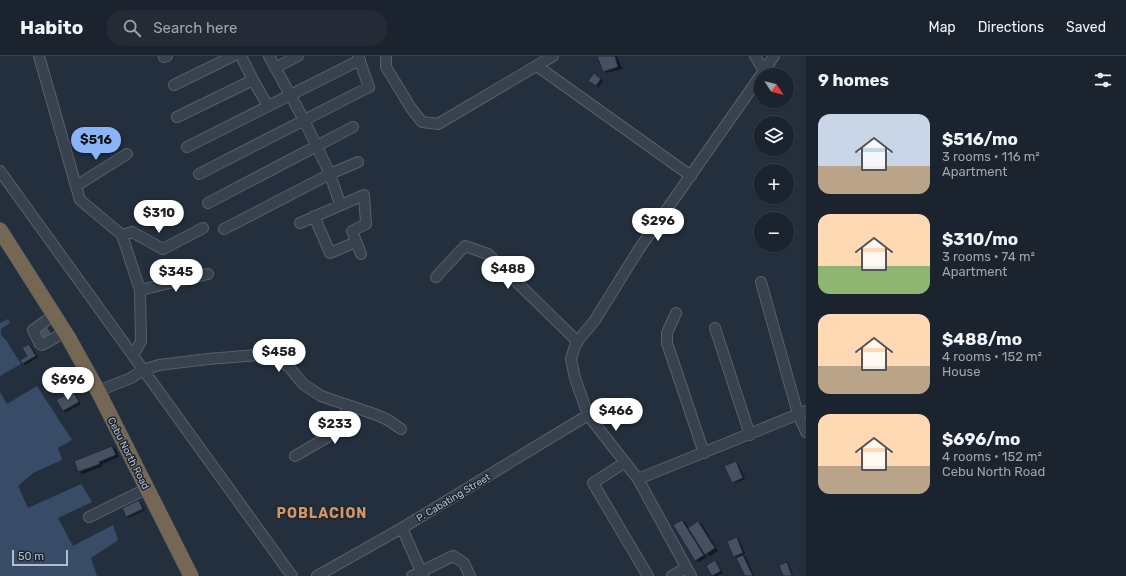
<!DOCTYPE html>
<html lang="en">
<head>
<meta charset="utf-8">
<style>
  :root { --surface:#1b232e; --page:#242b36; --text:#f1f3f6; --muted:#a0a4aa; --line:#39404a; --accent:#8ab4f8 }
  body { margin:0; font-family:Rubik,sans-serif; background:var(--page); color:var(--text); height:100vh; display:flex; flex-direction:column; font-size:15px; white-space:nowrap }
  * { box-sizing:border-box; margin:0 }
  p { font-size:13px; color:var(--muted) }
  .icon { flex:none; width:22px; height:22px; fill:none; stroke:currentColor; stroke-width:2; stroke-linecap:round; stroke-linejoin:round }
  .map { position:relative; flex:1; overflow:hidden }
  .side { display:flex; flex-direction:column; background:var(--surface); width:320px }
  .side>* { flex:none }
  .needle { width:26px; rotate:126deg }
  .controls { position:absolute; left:754px; top:12px; display:grid; gap:8px }
  .controls a { display:grid; place-items:center; width:40px; height:40px; border-radius:50%; background:var(--surface); box-shadow:0 1px 3px #0004,0 0 0 1px var(--line); font-size:20px }
  .scale { position:absolute; left:12px; bottom:10px; width:56px; box-sizing:border-box; padding-left:4px; border:2px solid #b4bcc9; border-top:0; font-size:11px; line-height:14px; white-space:nowrap; color:#b4bcc9; -webkit-text-stroke:3px #1d2633; paint-order:stroke }
  .price { position:absolute; translate:-50% -34px; padding:0 9px; border-radius:14px; background:#fff; color:#222; font-size:13px; line-height:26px; filter:drop-shadow(0 1px 2px #0008) }
  .price::after { content:''; position:absolute; left:50%; top:24px; width:12px; height:9px; margin-left:-6px; background:inherit; clip-path:polygon(0 0,100% 0,50% 100%) }
  .price.on { background:var(--accent); color:#111 }
  ul { padding:0; list-style:none }
  li { display:flex; align-items:center; gap:12px; height:100px; padding:0 12px }
  li span { display:grid; place-items:center; flex:none; width:112px; height:80px; border-radius:12px; color:#555 }
  li>.icon { margin-inline-start:auto }
  span .icon { width:48px; height:48px; fill:#fffc; stroke-width:1 }
  li b { font-size:17px }
  h2 { display:flex; justify-content:space-between; align-items:center; height:48px; padding:0 12px; font-size:17px }
  header { display:flex; align-items:center; gap:24px; box-sizing:border-box; height:56px; padding:0 20px; background:var(--surface); border-bottom:1px solid var(--line) }
  header strong { font-size:19px }
  nav { display:flex; gap:22px; margin-inline-start:auto; font-size:14px }
  .search { width:280px; height:36px; background:var(--page); display:flex; align-items:center; gap:10px; box-sizing:border-box; padding:0 14px; border-radius:16px; color:var(--muted); font-size:15px }
  main { display:flex; flex:1; min-height:0 }
  .map>svg:first-child { display:block }
  .water { fill:#394c67 }
  .shadow { fill:#0007 }
  .building { fill:#455162; stroke:#1f2835 }
  .lines { fill:none; stroke-linecap:round; stroke-linejoin:round }
  .minor-casing { stroke:#565f6c; stroke-width:12 }
  .highway-casing { stroke:#434c59; stroke-width:16 }
  .minor { stroke:#38414e; stroke-width:10 }
  .highway { stroke:#746855; stroke-width:15 }
  .labels { text-anchor:middle; stroke-width:3; stroke-linejoin:round; paint-order:stroke }
  .street-label { font-size:10px; fill:#b4bcc9; stroke:#1d2633 }
  .district-label { font-size:14px; font-weight:bold; letter-spacing:1px; fill:#d59563; stroke:#1d2633 }
</style>
</head>
<body>
<header>
<strong>Habito</strong>
<div class="search"><svg class="icon" aria-label="search" viewBox="0 0 24 24"><circle cx="10" cy="10" r="6"/><path d="M15 15l6 6"/></svg>Search here</div>
<nav><a>Map</a><a>Directions</a><a>Saved</a></nav>
</header>
<main>
<div class="map">
<svg width="806" height="520" viewBox="0 0 806 520">
  <rect width="100%" height="100%" fill="#242f3e"/>
  <path class="water" d="M 8,263 L 10,267 L 1,273 L 1,279 L 6,284 L 21,308 L 0,320 L 0,267 Z
    M 37,330 L 72,384 L 58,392 L 62,404 L 33,417 L 18,430 L 28,452 L 81,428 L 92,446 L 58,462 L 73,490 L 113,469 L 118,484 L 91,502 L 97,520 L 0,520 L 0,336 L 7,348 Z"/>
  <path class="shadow" d="M 599,0 L 617,0 L 622,13 L 607,17 L 604,15 Z
    M 594,19 L 603,25 L 598,31 L 590,25 Z
    M 29,289 L 31,290 L 38,301 L 25,309 L 21,304 L 28,300 Z
    M 73,336 L 75,337 L 81,348 L 66,356 L 63,355 Z
    M 112,391 L 116,393 L 119,401 L 102,408 L 103,410 L 83,418 L 79,416 L 75,405 Z
    M 736,406 L 738,407 L 745,423 L 735,427 L 733,426 Z
    M 139,445 L 141,446 L 145,454 L 129,462 L 127,460 Z
    M 682,465 L 686,467 L 689,472 L 698,466 L 702,468 L 718,495 L 710,500 L 705,497 L 707,501 L 699,506 L 695,504 Z
    M 737,482 L 739,483 L 745,498 L 742,499 L 746,501 L 754,520 L 746,520 L 737,501 L 733,500 Z
    M 715,505 L 717,507 L 723,517 L 717,520 L 713,520 L 707,510 Z
    M 787,507 L 789,508 L 793,520 L 784,520 Z"/>
  <path class="building" d="M 597,0 L 615,0 L 618,11 L 603,16 Z
    M 594,17 L 601,23 L 596,30 L 588,25 Z
    M 47,270 L 53,280 L 40,287 L 35,277 Z
    M 29,288 L 36,300 L 22,308 L 20,304 L 27,300 L 22,292 Z
    M 73,335 L 79,346 L 63,355 L 56,344 Z
    M 112,390 L 116,399 L 99,406 L 100,408 L 78,416 L 74,405 Z
    M 736,405 L 743,422 L 732,427 L 724,410 Z
    M 139,444 L 143,453 L 126,461 L 122,452 Z
    M 682,464 L 704,499 L 695,505 L 673,469 Z
    M 698,465 L 715,492 L 705,499 L 688,472 Z
    M 737,481 L 743,497 L 733,501 L 727,485 Z
    M 743,499 L 753,520 L 745,520 L 736,502 Z
    M 715,504 L 721,515 L 712,520 L 706,510 Z
    M 787,506 L 792,520 L 783,520 L 779,509 Z"/>
  <g class="lines">
    <g class="minor-casing">
      <path id="minor" d="M 39,0 L 80,144 L 122,179 L 140,234 L 141,285 L 133,300
        M 269,0 L 304,64 L 330,118 L 340,148
        M 386,0 L 386,11 L 411,52 L 422,66 L 438,68 L 553,0
        M 755,0 L 764,15
        M 164,1 L 167,0
        M 537,10 L 691,120
        M 275,12 L 298,0
        M 761,19 L 774,0
        M 253,24 L 268,50
        M 174,29 L 233,0
        M 177,61 L 253,24 L 241,0
        M 187,91 L 360,4
        M 0,115 L 292,520
        M 199,118 L 369,31 L 358,0
        M 76,130 L 127,98
        M 208,147 L 353,71
        M 314,160 L 330,197 L 356,186
        M 300,167 L 364,139 L 366,168 L 352,175 L 361,198
        M 224,173 L 330,118 L 358,106
        M 122,179 L 132,176 L 163,193 L 203,172
        M 436,221 L 465,190 L 488,198 L 578,286
        M 761,226 L 798,358 L 806,376
        M 140,234 L 208,218
        M 676,257 L 667,277 L 667,287 L 704,397
        M 54,259 L 33,274 L 40,288 L 42,289 L 65,276
        M 715,272 L 750,379
        M 98,335 L 131,322 L 143,314 L 159,309 L 208,303 L 270,298 L 289,311 L 303,328 L 321,340 L 377,359 L 388,364 L 401,373
        M 295,400 L 326,382 L 350,350
        M 624,407 L 593,427 L 648,520
        M 638,423 L 806,355
        M 89,461 L 148,432
        M 402,472 L 423,520
        M 317,520 L 402,472 L 588,359
        M 412,520 L 453,500 L 464,507 L 470,520
        M 672,520 L 686,512
        M 691,520 L 638,423 L 588,359 L 575,322 L 571,303 L 576,287 L 595,264 L 639,193 L 761,19"/>
    </g>
    <g class="highway-casing">
      <path id="highway" d="M 0,174 L 68,281 L 98,335 L 191,520"/>
    </g>
    <use href="#minor" class="minor"/>
    <use href="#highway" class="highway"/>
  </g>
  <g class="labels">
    <g class="street-label">
      <text transform="translate(129 397) rotate(63)" y="4">Cebu North Road</text>
      <text transform="translate(453 441) rotate(-31)" y="4">P. Cabating Street</text>
    </g>
    <g class="district-label">
      <text x="322" y="462">POBLACION</text>
    </g>
  </g>
</svg>
<div class="controls">
<a><svg class="needle" viewBox="-14 -14 28 28"><path d="M0-13l5 13h-10z" fill="#e53935"/><path d="M0 13l5-13h-10z" fill="#a0a4aa"/></svg></a>
<a><svg class="icon" aria-label="layers" viewBox="0 0 24 24"><path d="M12 4l9 5-9 5-9-5zM3 14l9 5 9-5"/></svg></a>
<a>+</a>
<a>−</a>
</div>
<div class="scale">50 m</div>
<b class="price on" style="left:96px;top:105px">$516</b>
<b class="price" style="left:159px;top:178px">$310</b>
<b class="price" style="left:658px;top:186px">$296</b>
<b class="price" style="left:508px;top:234px">$488</b>
<b class="price" style="left:176px;top:237px">$345</b>
<b class="price" style="left:279px;top:317px">$458</b>
<b class="price" style="left:68px;top:345px">$696</b>
<b class="price" style="left:616px;top:376px">$466</b>
<b class="price" style="left:335px;top:389px">$233</b>
</div>
<section class="side">
<h2>9 homes<svg class="icon" aria-label="filters" viewBox="0 0 24 24"><path d="M4 7h16M4 17h16"/><circle cx="9" cy="7" r="2"/><circle cx="15" cy="17" r="2"/></svg></h2>
<ul>
<li><span style="background:linear-gradient(#c9d6e8 65%,#b9a48a 0)"><svg class="icon" aria-label="home" viewBox="0 0 24 24"><path d="M3 11l9-7 9 7M6 9v11h12V9"/></svg></span><div><b>$516/mo</b><p>3 rooms · 116 m²</p><p>Apartment</p></div></li>
<li><span style="background:linear-gradient(#ffd9b3 65%,#8fb573 0)"><svg class="icon" aria-label="home" viewBox="0 0 24 24"><path d="M3 11l9-7 9 7M6 9v11h12V9"/></svg></span><div><b>$310/mo</b><p>3 rooms · 74 m²</p><p>Apartment</p></div></li>
<li><span style="background:linear-gradient(#ffd9b3 65%,#b9a48a 0)"><svg class="icon" aria-label="home" viewBox="0 0 24 24"><path d="M3 11l9-7 9 7M6 9v11h12V9"/></svg></span><div><b>$488/mo</b><p>4 rooms · 152 m²</p><p>House</p></div></li>
<li><span style="background:linear-gradient(#ffd9b3 65%,#b9a48a 0)"><svg class="icon" aria-label="home" viewBox="0 0 24 24"><path d="M3 11l9-7 9 7M6 9v11h12V9"/></svg></span><div><b>$696/mo</b><p>4 rooms · 152 m²</p><p>Cebu North Road</p></div></li>
</ul>
</section>
</main>
</body>
</html>
